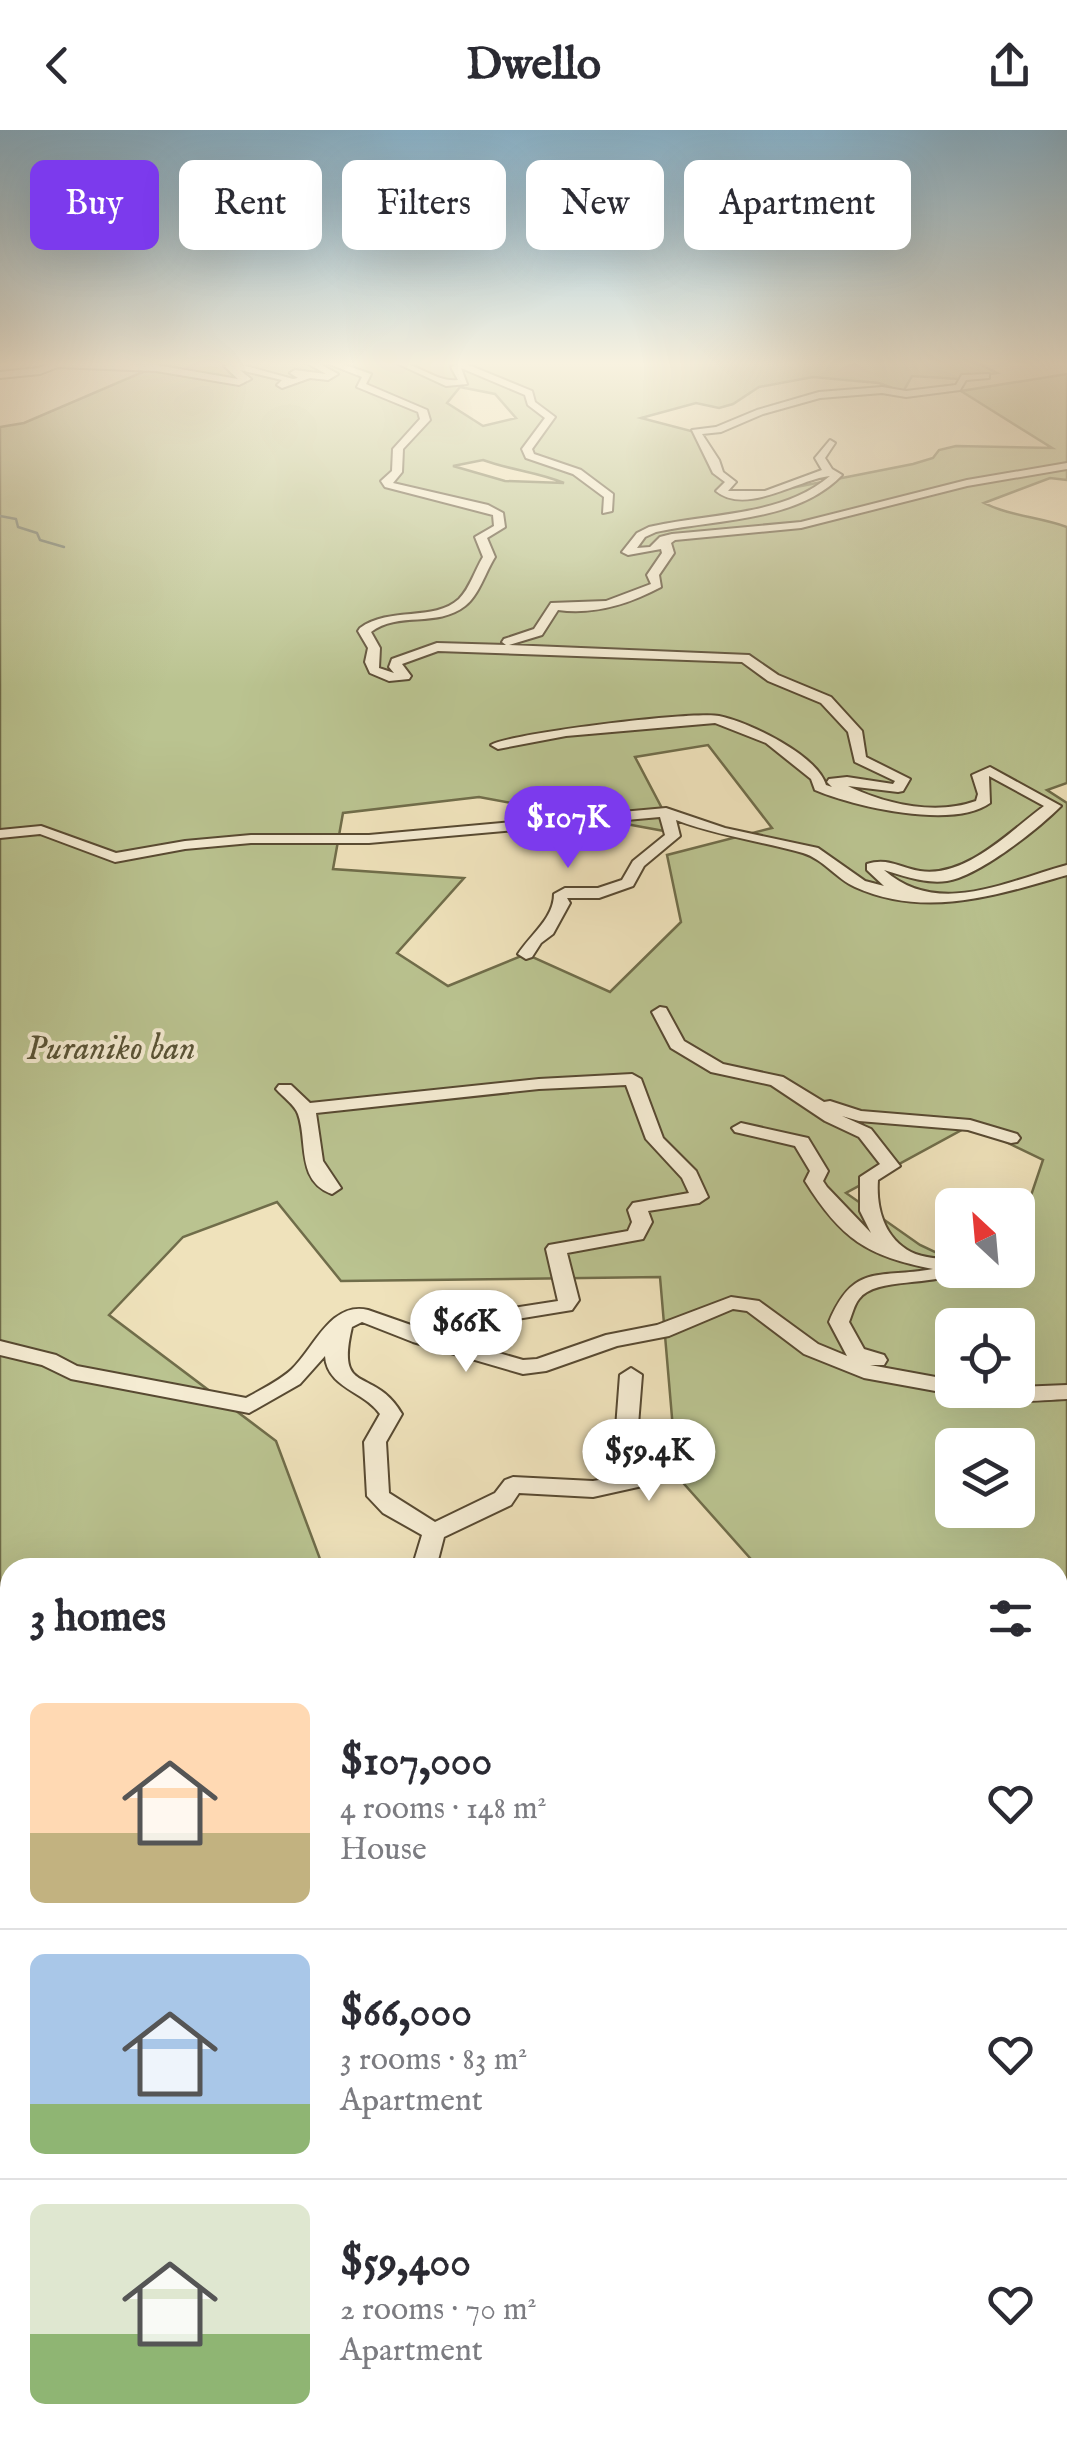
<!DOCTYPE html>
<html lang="en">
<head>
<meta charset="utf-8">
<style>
  :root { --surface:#fff; --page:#f2f2f3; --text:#2b2b33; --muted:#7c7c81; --line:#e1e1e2; --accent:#7c3aed }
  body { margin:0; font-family:"IM FELL English",serif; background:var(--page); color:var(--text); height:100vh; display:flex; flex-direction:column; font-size:38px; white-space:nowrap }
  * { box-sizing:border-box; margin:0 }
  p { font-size:32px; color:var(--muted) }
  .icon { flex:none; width:55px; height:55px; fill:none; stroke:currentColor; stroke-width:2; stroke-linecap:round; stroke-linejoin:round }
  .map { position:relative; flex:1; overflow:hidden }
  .drawer { position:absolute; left:0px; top:1428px; width:1068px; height:892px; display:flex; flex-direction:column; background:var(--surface); border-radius:30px 30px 0 0; box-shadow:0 10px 40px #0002 }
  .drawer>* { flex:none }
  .hud { position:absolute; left:30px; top:30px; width:1008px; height:90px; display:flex; gap:20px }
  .needle { width:65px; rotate:334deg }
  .buttons { position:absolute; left:935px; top:1058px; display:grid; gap:20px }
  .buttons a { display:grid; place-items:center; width:100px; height:100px; border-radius:15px; background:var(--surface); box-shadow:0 10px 40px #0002; font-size:50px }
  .price { position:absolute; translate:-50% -85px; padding:0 22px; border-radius:35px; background:#fff; color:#222; font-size:32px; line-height:65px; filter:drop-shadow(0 2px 5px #0008) }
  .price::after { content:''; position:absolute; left:50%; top:60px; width:30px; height:22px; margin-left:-15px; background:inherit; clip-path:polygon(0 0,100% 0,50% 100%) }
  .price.on { background:var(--accent); color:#fff }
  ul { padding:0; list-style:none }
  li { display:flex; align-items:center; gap:30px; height:250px; padding:0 30px }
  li+li { border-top:2px solid var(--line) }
  li span { display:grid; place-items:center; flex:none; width:280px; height:200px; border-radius:15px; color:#555 }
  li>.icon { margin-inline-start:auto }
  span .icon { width:120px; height:120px; fill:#fffc; stroke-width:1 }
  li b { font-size:42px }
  h2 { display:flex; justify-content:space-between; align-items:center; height:120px; padding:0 30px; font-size:42px }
  .pill { padding:0 35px; border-radius:15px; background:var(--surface); box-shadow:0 10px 40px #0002; font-size:35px; line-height:90px }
  .pill.on { background:var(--accent); color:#fff }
  header { display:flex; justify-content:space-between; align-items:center; height:130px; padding:0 30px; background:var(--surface); font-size:45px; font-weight:700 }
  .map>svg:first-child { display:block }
  .green { fill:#bac390; stroke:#706d4a; stroke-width:2.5; fill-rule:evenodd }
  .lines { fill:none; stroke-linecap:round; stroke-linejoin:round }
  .stream { stroke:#6c7b6f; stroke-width:2.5 }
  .street-casing { stroke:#584a32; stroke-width:4 }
  .secondary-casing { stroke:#251704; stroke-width:3 }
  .street { fill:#f5ecd3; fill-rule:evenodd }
  .secondary { fill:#f5ecd3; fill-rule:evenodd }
  .labels { text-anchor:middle; stroke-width:8; stroke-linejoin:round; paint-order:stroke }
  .park-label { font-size:35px; font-style:italic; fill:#595335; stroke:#f5ecd3 }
</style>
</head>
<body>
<header><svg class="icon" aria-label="back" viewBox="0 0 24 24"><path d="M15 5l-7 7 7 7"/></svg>Dwello<svg class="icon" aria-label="share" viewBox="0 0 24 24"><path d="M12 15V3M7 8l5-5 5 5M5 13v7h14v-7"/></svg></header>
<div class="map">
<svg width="1067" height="2318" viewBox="0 0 1067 2318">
  <rect width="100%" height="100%" fill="#efe2bb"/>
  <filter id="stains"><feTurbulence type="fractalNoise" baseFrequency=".002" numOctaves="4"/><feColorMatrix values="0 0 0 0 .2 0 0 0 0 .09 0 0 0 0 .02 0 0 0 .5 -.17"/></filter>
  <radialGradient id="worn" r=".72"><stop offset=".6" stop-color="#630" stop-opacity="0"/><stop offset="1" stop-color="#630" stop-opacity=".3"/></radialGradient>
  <path class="green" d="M 166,232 L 975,232 L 997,243 L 960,249 L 912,246 L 903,262 L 879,253 L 813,247 L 759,257 L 733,274 L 719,278 L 696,273 L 641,288 L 695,302 L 718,343 L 731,352 L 722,361 L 756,365 L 913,334 L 933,328 L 939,320 L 956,316 L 1052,318 L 961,261 L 1067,244 L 1067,350 L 1050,348 L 984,373 C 1010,386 1039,387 1067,397 L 1067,653 L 1047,660 L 1067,673 L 1067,1608 L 1058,1608 L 1058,1438 L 758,1437 L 677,1346 L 660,1147 L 341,1151 L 277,1072 L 183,1107 L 109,1185 L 276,1311 L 323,1437 L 10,1438 L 10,1523 L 0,1527 L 0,297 L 24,293 ZM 460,257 L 495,264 L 516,288 L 483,296 L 447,273 ZM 483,330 C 510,340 538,342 564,353 L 505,351 L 453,336 ZM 708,615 L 772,698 L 667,725 L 681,792 L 610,862 L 526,824 L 448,856 L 397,823 L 464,748 L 333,739 L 343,683 L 479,667 L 675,703 L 635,627 ZM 971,995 L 1043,1030 L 1018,1104 L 1018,1140 L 992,1140 L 987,1147 L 973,1140 L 952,1140 L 952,1130 L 920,1115 L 846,1063 ZM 952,1195 L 1018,1195 L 1018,1260 L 952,1260 ZM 952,1315 L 1018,1315 L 1018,1380 L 952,1380 Z"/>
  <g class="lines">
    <path class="stream" d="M 0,386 L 16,389 L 18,397 L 37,403 L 40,410 L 64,417"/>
    <g class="street-casing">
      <path id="street" d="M 54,232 L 156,235 L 238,249 L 224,236 L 235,233 L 293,249 L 298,248 L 290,243 L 295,240 L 326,244 L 305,232 L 316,232 L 338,244 L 328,250 L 310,248 L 282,258 L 277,255 L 282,250 L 240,240 L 251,249 L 239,255 L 156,241 L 58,237 L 40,244 L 0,248 L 0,242 L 38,238 Z
        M 324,232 L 336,232 L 371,244 L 366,254 L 427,280 L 430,290 L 403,319 L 402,342 L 393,353 L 488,375 L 503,383 L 505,397 L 487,408 L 495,427 C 485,443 479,465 465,476 C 437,498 398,481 371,502 L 380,518 L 379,538 L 394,543 L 389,537 L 392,529 L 437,513 L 506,515 L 502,512 L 504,509 L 534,499 L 551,473 L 606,471 L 651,454 L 647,445 L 662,423 L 661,419 L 628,425 L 622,422 L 637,403 L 649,397 C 708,383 782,387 830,346 C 799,349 746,386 716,361 L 725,352 L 713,343 L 692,300 L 716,297 L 757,280 L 819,262 L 882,257 L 906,261 L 956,255 L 962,245 L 989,244 L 989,248 L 966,250 L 960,260 L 906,267 L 882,263 L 820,268 L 763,284 L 721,302 L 702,304 L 719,330 L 723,342 L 736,352 L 728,361 L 765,361 L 822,340 L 815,328 L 830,310 L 835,313 L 825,328 L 832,339 L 842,345 C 797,392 717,389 656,402 L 645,407 L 637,418 L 650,417 L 660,407 L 672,404 L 801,392 L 967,350 L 1067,333 L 1067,339 L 967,356 L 801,398 L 675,410 L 671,413 L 674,423 L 659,445 L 661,457 C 629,474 595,485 558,480 L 542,505 L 509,515 L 749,525 L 778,545 L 831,567 L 862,601 L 866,627 L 910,649 L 903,661 L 898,662 L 848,656 L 852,658 C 889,675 937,685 976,671 L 978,664 L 972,645 L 990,637 L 1061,676 C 1038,699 979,746 947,751 C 925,754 904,746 884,740 C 938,788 1007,751 1067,735 L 1067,745 C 997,765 926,789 855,757 C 837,749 823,729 803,723 C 761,711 718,706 676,690 L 680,706 L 644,736 L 633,756 L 599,768 L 567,768 L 570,773 L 553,804 L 541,813 L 532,827 L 526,829 L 518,824 C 531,804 554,788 554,764 L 565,758 L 598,758 L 622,750 L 633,731 L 665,705 L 660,687 L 369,713 L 251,713 L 185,719 L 115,732 L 40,704 L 0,708 L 0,700 L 41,696 L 116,723 L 185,711 L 251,705 L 369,705 L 666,678 L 725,698 L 818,718 L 865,751 L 884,756 L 867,740 L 867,734 C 888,727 900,738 920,741 C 966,748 1010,701 1044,676 L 989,646 L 990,673 C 953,700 852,676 815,660 L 811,649 L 766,613 L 715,593 L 566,606 L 498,619 L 491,615 C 511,603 694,581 719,586 C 749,592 817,625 826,655 L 832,657 L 827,652 L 829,649 L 847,647 L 893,654 L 895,651 L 855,632 L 848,602 L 821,573 L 768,551 L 742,532 L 438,521 L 402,534 L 411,546 L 409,549 L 389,551 L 370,543 L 365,532 L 368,518 L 358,501 L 360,498 C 390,476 434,492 459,469 C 470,458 475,440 483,427 L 475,407 L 494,396 L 493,385 L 385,357 L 381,351 L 392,341 L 393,319 L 420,289 L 418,282 L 357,257 L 362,247 Z
        M 394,232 C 417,232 436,253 458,250 L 451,237 L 461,232 L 532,261 L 535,272 L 555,287 L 532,319 L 534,324 L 581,340 L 613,364 L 612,381 L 603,383 L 604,367 L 573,344 L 526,328 L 522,319 L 545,288 L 528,275 L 525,265 L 461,238 L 467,254 L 446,256 Z
        M 660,877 L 666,878 L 684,911 L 723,934 L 783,947 L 824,972 L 830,971 L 861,981 L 970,990 L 1017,1004 L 1020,1008 L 1017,1012 L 1011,1013 L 968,1000 L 859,991 L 842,986 L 871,999 L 900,1036 L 878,1050 C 876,1078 884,1108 911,1122 C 922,1128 940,1128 952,1131 L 952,1140 L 961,1140 C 934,1158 876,1146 859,1169 C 854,1175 852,1185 849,1192 L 864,1219 L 884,1225 L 887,1230 L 884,1235 L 870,1235 L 952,1250 L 952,1260 L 959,1262 L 952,1264 L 864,1248 L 804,1224 L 747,1181 L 733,1179 L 669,1206 L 617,1216 L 546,1241 L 523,1244 L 413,1212 L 362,1192 L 352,1197 C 335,1268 374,1235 402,1284 L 386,1312 L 389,1363 L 435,1392 L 495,1363 L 505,1350 L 513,1347 L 593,1351 L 628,1345 L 630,1313 L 616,1298 L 620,1245 L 631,1238 L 642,1245 L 638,1295 C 656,1311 656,1334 647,1355 L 593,1367 L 519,1363 L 511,1375 L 444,1407 L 436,1438 L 412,1438 L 422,1405 L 383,1383 L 367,1366 L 364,1312 L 380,1284 C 364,1261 327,1258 325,1226 L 300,1254 L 249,1283 L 71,1249 L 42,1235 L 0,1225 L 0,1211 L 56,1225 L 77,1236 L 246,1268 C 262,1259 279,1251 292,1239 C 314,1218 331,1171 368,1180 L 451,1209 L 467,1185 L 558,1171 L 546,1119 L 549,1115 L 628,1101 L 632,1092 L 628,1080 L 633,1073 L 689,1063 L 682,1048 L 646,1009 L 626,955 L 539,959 L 316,983 L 323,1031 L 341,1058 L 332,1064 C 296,1051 308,1012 298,984 C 295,975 283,967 276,959 L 279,955 L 291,955 L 310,973 L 539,949 L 632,944 L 641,949 L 663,1008 L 696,1041 L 708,1067 L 699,1073 L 648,1081 L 652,1092 L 643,1109 L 567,1123 L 579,1170 L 572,1180 L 481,1195 L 468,1214 L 523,1230 L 537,1229 L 606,1205 L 657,1195 L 731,1167 L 759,1171 L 818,1214 L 847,1226 L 829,1192 C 854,1132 879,1149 933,1139 C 867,1126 841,1109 805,1051 L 810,1041 L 795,1016 L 735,1002 L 732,998 L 741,993 L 808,1008 L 828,1041 L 823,1051 L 827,1057 L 871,1103 L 860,1081 L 860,1047 L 880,1034 L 859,1007 L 825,991 L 771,955 L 711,942 L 671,918 L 652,882 Z
        M 1067,1255 L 1067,1269 C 1042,1270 981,1277 964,1260 L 1018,1260 L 1018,1257 Z
        M 1067,1603 L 1067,1699 L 1058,1702 L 1058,1607 Z"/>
    </g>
    <g class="secondary-casing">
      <path id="secondary" d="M 1067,2104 L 1067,2148 L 1058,2152 L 1058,2108 Z
        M 295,2310 L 349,2310 L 346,2318 L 292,2318 Z"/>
    </g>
    <use href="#street" class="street"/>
    <use href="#secondary" class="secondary"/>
  </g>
  <linearGradient id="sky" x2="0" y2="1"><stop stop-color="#89b8d4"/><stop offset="0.42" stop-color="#f8f2e0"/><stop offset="1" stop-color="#f8f2e0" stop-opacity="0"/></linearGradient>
  <rect width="1067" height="556" fill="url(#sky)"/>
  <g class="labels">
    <g class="park-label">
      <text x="111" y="929">Puraniko ban</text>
    </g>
  </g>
  <rect width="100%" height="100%" filter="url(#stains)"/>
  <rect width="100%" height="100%" fill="url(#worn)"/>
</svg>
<div class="buttons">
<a><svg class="needle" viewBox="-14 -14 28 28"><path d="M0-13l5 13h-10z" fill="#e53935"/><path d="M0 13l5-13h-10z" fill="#7c7c81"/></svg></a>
<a><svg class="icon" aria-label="locate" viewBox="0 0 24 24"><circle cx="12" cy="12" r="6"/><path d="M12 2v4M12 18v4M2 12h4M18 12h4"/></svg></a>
<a><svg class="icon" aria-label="layers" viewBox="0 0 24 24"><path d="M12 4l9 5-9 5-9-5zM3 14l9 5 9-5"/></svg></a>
</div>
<b class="price on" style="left:568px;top:741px">$107K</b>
<b class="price" style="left:466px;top:1245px">$66K</b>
<b class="price" style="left:649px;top:1374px">$59.4K</b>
<div class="hud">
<a class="pill on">Buy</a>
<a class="pill">Rent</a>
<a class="pill">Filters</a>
<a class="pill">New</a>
<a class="pill">Apartment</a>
</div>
<section class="drawer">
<h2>3 homes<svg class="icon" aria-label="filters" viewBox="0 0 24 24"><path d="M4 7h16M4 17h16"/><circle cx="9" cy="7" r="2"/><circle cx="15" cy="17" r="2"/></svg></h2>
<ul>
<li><span style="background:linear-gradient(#ffd9b3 65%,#c2b280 0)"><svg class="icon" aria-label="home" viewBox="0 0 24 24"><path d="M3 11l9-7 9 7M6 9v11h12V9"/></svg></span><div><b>$107,000</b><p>4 rooms · 148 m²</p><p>House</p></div><svg class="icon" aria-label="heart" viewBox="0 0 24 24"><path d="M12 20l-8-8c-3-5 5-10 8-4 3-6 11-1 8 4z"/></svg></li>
<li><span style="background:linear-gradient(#a9c7e8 75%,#8fb573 0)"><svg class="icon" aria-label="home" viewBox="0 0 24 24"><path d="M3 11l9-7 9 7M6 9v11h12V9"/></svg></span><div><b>$66,000</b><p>3 rooms · 83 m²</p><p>Apartment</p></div><svg class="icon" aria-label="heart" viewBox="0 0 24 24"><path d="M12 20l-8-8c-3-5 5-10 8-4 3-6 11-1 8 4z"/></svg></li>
<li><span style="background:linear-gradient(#dfe7d0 65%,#8fb573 0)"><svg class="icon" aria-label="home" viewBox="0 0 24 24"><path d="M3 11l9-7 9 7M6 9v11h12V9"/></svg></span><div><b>$59,400</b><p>2 rooms · 70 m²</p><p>Apartment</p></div><svg class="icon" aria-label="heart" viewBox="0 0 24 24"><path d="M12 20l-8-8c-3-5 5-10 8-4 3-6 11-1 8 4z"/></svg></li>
</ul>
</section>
</div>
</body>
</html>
